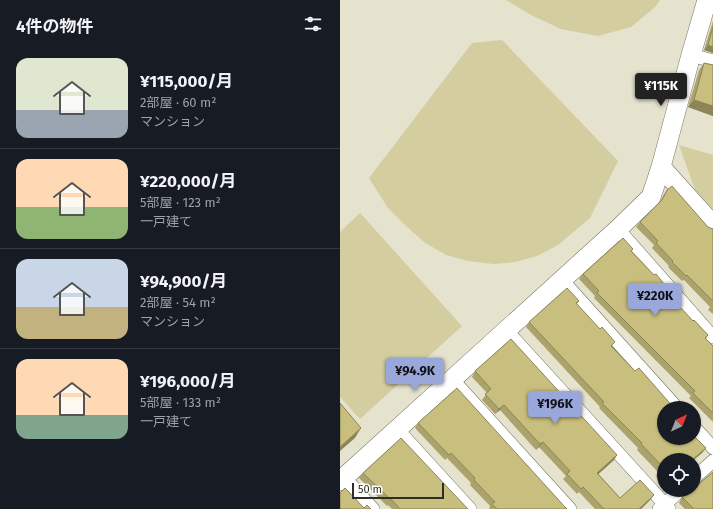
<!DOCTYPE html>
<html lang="ja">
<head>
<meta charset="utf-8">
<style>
  :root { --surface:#171b24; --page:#20242c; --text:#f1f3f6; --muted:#9ea1a6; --line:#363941; --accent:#99a7db }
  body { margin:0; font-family:"Fira Sans","Noto Sans JP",sans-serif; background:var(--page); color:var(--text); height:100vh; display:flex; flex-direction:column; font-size:15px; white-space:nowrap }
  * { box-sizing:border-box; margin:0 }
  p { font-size:13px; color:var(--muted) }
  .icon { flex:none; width:22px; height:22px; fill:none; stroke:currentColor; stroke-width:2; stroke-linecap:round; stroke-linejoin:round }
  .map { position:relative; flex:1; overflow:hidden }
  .sheet { display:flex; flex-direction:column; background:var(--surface); width:340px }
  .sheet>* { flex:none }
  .needle { width:26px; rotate:43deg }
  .tools { position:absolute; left:317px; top:401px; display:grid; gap:8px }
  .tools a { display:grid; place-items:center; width:44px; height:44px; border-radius:50%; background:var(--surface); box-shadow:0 1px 3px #0004; font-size:20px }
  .scale { position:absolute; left:12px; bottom:10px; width:92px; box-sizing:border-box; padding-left:4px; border:2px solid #2f2e26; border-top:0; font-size:11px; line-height:14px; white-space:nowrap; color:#2f2e26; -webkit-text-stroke:3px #fff; paint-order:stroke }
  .price { position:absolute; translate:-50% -34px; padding:0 9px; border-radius:4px; background:var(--accent); color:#111; font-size:13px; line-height:26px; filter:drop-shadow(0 1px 2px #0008) }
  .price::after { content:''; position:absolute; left:50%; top:24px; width:12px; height:9px; margin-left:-6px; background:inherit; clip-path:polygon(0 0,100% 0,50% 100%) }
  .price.selected { background:#222; color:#fff }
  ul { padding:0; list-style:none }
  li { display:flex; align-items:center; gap:12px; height:100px; padding:0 16px }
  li+li { border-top:1px solid var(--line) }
  li span { display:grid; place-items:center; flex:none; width:112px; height:80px; border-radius:12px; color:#555 }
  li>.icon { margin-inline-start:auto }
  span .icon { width:48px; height:48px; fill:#fffc; stroke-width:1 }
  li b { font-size:17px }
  h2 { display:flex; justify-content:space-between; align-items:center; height:48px; padding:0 16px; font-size:17px }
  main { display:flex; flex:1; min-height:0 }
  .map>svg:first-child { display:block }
  .green { fill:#d3cd9f }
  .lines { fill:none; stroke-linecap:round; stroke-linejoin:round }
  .street-casing { stroke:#74725f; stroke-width:14 }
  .secondary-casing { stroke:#74725f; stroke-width:20 }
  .street { stroke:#fff; stroke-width:13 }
  .secondary { stroke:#fff; stroke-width:19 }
  .wall { fill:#aca36c }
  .shaded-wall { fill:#8c8558 }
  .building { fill:#c8be7d; stroke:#8c8558 }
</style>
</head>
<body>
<main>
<section class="sheet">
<h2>4件の物件<svg class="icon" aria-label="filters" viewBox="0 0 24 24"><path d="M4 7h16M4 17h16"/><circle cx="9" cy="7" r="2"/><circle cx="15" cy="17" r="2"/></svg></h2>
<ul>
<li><span style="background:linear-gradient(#dfe7d0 65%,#9aa5b1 0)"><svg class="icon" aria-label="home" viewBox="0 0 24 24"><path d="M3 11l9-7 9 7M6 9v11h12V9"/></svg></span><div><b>¥115,000/月</b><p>2部屋 · 60 m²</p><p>マンション</p></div></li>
<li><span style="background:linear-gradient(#ffd9b3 60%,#8fb573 0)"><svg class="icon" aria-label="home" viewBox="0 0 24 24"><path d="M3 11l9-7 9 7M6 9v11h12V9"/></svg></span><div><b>¥220,000/月</b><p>5部屋 · 123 m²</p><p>一戸建て</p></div></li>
<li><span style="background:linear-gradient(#c9d6e8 60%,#c2b280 0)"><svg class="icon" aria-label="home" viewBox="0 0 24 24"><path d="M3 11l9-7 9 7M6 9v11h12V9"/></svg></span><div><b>¥94,900/月</b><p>2部屋 · 54 m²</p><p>マンション</p></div></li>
<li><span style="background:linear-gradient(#ffd9b3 70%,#7fa58c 0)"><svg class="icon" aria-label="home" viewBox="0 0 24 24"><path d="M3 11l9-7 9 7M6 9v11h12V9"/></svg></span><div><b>¥196,000/月</b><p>5部屋 · 133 m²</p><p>一戸建て</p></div></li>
</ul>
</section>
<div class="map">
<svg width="373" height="509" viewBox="0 0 373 509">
  <rect width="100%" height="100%" fill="#e5e2ce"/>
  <path class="green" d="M 166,0 L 320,0 L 315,7 L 291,27 L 258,36 L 221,29 L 191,15 Z
    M 162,40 L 278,161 L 250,218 L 218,245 L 197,256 L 175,262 L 154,264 L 128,261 L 106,255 L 84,242 L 66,226 L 48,208 L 29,178 L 132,43 Z
    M 339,145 L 373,155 L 373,210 L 355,190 Z
    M 20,213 L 122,326 L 20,419 L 0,397 L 0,232 Z"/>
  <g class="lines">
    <g class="street-casing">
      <path id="street" d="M 351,55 L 373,61
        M 278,229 L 373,337
        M 222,280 L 337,408
        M 166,330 L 329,509
        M 112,379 L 230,509
        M 354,427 L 373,448
        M 57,429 L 130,509
        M 4,477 L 33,509
        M 354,478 L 373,461
        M 319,509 L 341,490"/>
    </g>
    <g class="secondary-casing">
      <path id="secondary" d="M 321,167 L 373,225
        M 0,481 L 278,229 L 311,197 L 321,167 L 351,55 L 367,0"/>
    </g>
    <use href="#street" class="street"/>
    <use href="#secondary" class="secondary"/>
  </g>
  <path class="wall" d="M 373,21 L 373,53 L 364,50 Z
    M 364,63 L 373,65 L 373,116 L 348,107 L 359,70 Z
    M 327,190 L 368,227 L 373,229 L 373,314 L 368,310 L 370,307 L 344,280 L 342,281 L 328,267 L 329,266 L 312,248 L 314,245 L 296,227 L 300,222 L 320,202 L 323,196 Z
    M 292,251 L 314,275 L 329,290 L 327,293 L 353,321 L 368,335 L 366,339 L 373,346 L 373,422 L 349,398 L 351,396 L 254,298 L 255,296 L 239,279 L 243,274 Z
    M 239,301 L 237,304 L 272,347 L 324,408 L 366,448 L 362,453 L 324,460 L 324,485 L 316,476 L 318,472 L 297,450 L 298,448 L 259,408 L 260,407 L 186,327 L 189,322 Z
    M 135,371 L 277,455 L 274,460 L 258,474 L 280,498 L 314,495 L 310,500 L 301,509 L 255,509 L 239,492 L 237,494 L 223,479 L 226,476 L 199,447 L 196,450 L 160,410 L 155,414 L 142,400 L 147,393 L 132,377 Z
    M 78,423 L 225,507 L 227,509 L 149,509 L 150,506 L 130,485 L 131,483 L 107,458 L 105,460 L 75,428 Z
    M 23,473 L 128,509 L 52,509 L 48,505 L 47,506 L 19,478 Z
    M 349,490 L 354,490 L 373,509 L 345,509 L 339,503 L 342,497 L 349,491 Z"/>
  <path class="shaded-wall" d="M 368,45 L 373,47 L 373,53 L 364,50 Z
    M 354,100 L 373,106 L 373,116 L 348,107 Z
    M 164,405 L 160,410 L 155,414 L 159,409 Z
    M 21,428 L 15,438 L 0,451 L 0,447 Z
    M 203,442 L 199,447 L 196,450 L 200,444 Z
    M 366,448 L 362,453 L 354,460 L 352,460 Z
    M 277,455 L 274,460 L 253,479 L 257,473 Z
    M 314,495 L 310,500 L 301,509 L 299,509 Z"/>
  <path class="building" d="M 373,27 L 373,47 L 368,45 Z
    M 364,63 L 373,65 L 373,106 L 354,100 Z
    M 332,186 L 368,227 L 373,229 L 373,301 L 347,275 L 346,276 L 332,262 L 333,261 L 316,243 L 318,241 L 300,222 L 322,200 L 327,190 Z
    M 283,238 L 293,249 L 291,251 L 314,275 L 316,274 L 329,290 L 326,292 L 353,321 L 354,320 L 368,335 L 365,338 L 373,346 L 373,413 L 353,393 L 355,391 L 257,293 L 259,291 L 243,274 Z
    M 227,288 L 239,301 L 236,303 L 260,329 L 262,327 L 275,342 L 271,346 L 295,371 L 299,368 L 334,408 L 324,408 L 324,438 L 354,438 L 354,436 L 366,448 L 352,460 L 324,460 L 324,475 L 319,470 L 323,467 L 301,444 L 302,443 L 262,403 L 264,402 L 189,322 Z
    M 171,339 L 277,455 L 257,473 L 280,498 L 300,480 L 314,495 L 299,509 L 264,509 L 243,487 L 241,489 L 227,474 L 230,471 L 203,442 L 200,444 L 164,405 L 159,409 L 145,394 L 151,389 L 135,371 Z
    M 117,388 L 225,507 L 227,509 L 157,509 L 152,504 L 155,502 L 134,480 L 135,478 L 111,453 L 109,455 L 78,423 Z
    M 0,403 L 21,428 L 0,447 Z
    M 61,438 L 128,509 L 60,509 L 52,500 L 51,500 L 23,473 Z
    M 373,472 L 373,509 L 354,509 L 342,497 L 350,490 L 354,490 L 354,480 L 359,484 Z
    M 5,488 L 24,508 L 27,505 L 31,509 L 0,509 L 0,493 Z"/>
</svg>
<div class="tools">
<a><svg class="needle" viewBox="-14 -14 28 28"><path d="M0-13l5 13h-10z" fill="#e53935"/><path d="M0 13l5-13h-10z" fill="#9ea1a6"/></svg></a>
<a><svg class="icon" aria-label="locate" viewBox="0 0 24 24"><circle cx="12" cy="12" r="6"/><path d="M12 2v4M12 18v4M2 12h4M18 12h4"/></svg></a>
</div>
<div class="scale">50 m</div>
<b class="price selected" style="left:321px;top:107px">¥115K</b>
<b class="price" style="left:315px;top:317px">¥220K</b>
<b class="price" style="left:75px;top:392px">¥94.9K</b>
<b class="price" style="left:215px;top:425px">¥196K</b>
</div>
</main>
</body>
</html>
